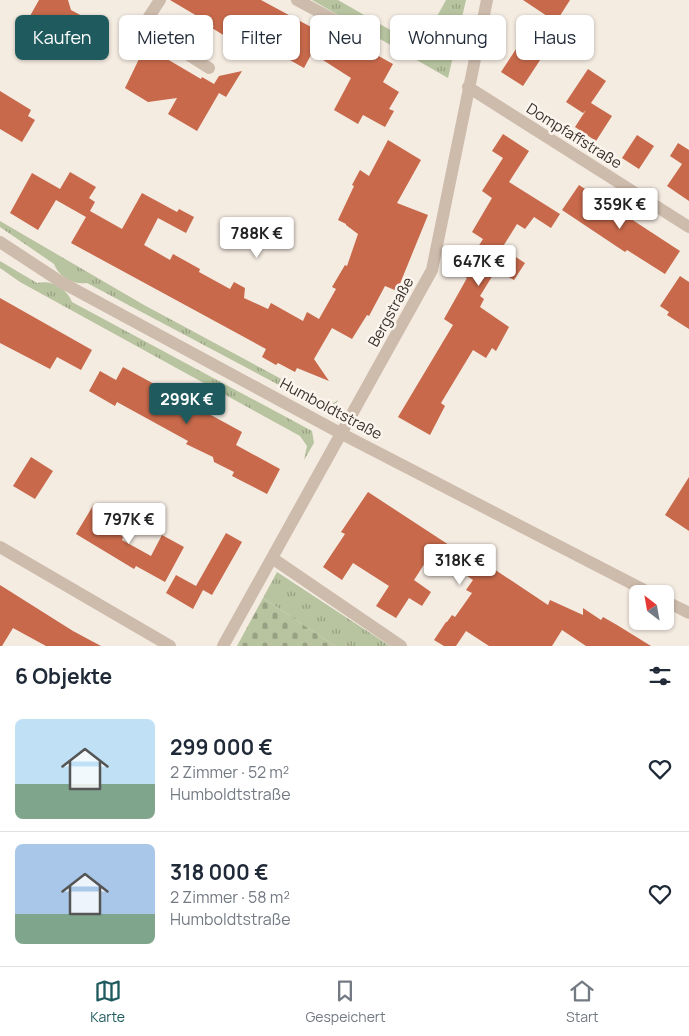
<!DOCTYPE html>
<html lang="de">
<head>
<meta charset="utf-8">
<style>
  :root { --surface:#fff; --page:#f2f2f3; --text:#1f2937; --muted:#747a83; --line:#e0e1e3; --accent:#1f5a5e }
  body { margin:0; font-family:Manrope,sans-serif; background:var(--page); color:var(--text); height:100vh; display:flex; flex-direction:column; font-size:19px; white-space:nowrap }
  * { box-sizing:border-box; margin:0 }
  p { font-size:16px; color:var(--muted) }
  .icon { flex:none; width:28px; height:28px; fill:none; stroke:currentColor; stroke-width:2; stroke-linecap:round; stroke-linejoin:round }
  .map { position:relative; height:646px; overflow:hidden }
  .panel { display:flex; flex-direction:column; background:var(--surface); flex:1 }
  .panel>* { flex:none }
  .guide { position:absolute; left:15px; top:15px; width:660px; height:45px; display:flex; gap:10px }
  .needle { width:32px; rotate:329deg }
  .fabs { position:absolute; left:629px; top:585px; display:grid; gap:10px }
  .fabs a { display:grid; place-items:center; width:45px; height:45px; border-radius:8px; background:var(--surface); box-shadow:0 1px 4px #0004; font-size:25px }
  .price { position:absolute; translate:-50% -42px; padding:0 11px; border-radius:5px; background:#fff; color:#222; font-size:16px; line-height:32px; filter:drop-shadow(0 1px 2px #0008) }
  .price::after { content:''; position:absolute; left:50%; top:30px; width:15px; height:11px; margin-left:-8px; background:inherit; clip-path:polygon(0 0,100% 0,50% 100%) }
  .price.on { background:var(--accent); color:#fff }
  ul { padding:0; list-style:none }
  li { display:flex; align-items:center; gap:15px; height:125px; padding:0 15px }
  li+li { border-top:1px solid var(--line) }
  li span { display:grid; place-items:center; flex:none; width:140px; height:100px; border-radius:8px; color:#555 }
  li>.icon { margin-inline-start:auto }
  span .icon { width:60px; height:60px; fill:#fffc; stroke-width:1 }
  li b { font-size:21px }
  h2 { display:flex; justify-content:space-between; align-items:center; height:60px; padding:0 15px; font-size:21px }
  .tag { padding:0 18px; border-radius:8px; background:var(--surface); box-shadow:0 1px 4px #0004; font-size:18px; line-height:45px }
  .tag.on { background:var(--accent); color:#fff }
  .tabs { display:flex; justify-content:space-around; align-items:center; height:70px; border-top:1px solid var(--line); background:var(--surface); font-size:14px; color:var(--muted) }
  .tabs a { display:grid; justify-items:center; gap:2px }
  .tabs .on { color:var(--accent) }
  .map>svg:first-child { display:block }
  .grass { fill:url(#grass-tufts) }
  .cemetery { fill:url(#cemetery-stones) }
  .building { fill:#c8694b }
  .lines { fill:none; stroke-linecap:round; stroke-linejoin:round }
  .minor { stroke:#cdbbac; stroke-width:12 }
  .labels { text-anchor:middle; stroke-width:5; stroke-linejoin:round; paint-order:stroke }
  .street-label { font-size:15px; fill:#3b302b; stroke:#fbf5ee }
</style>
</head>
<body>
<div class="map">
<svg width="689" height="646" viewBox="0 0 689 646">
  <defs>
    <pattern id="grass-tufts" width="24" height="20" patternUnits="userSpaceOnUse" patternTransform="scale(1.25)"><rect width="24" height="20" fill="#b8c4a0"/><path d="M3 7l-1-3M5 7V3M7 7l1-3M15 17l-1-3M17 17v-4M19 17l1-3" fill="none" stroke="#97a083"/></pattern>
    <pattern id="cemetery-stones" width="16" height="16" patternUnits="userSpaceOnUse" patternTransform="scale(1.25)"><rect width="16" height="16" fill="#b8c4a0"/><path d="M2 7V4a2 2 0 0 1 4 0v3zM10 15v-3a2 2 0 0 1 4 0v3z" fill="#97a083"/></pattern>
  </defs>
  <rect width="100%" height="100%" fill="#f4ebe1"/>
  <path class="grass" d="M 312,0 L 338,0 L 420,47 L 446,0 L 466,0 L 448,78 Z
    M 0,221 L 144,305 L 326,403 L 332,404 L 338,400 L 333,411 L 326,410 L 87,283 C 73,285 59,277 54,264 L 0,227 Z
    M 0,261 L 37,283 C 53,280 66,288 72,302 L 312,431 L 314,443 L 304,460 L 307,446 L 300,436 L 20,282 L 0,268 Z
    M 277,572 L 390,646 L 335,646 L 263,598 Z"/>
  <path class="cemetery" d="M 263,598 L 335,646 L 237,646 Z"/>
  <path class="building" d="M 39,0 L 68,0 L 71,10 L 84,17 L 72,37 L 68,35 L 63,44 L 26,23 Z
    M 170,0 L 261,0 L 324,34 L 321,39 L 346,53 L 348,48 L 351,49 L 355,43 L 393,64 L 383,82 L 399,92 L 389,109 L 394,111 L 385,127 L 363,115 L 358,124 L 334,110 L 351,78 L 312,53 L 304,68 L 274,51 L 278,44 L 252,28 L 241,46 L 212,28 L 214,26 Z
    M 523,0 L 570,0 L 556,22 Z
    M 524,37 L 546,51 L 523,86 L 501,72 Z
    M 137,38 L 147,45 L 150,40 L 162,48 L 159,52 L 167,57 L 167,59 L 201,79 L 202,77 L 214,84 L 219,76 L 242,71 L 226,97 L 219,93 L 197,131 L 168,114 L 177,98 L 148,102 L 125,88 L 139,59 L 128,53 Z
    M 588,69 L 606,81 L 591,103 L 612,116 L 596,141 L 575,127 L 586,110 L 583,113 L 566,102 Z
    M 0,91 L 31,110 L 28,116 L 35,120 L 22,142 L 0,129 Z
    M 503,134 L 529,151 L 509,182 L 560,214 L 551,228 L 534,217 L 525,229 L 517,224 L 502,248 L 525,263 L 514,280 L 496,270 L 480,296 L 484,299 L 480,307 L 509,327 L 496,351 L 492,348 L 486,358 L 473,350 L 441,403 L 445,406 L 430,435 L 398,417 L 453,325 L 444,319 L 467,278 L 461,274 L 483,239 L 472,232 L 492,198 L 482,191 L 503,158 L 492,151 Z
    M 637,135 L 654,146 L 639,169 L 622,158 Z
    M 388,140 L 421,160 L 397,203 L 428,215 L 397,291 L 385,286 L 369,316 L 367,315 L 352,339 L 332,328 L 314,359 L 329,381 L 297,368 L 295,372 L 278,363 L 276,365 L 262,357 L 266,349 L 71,243 L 86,217 L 56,200 L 38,230 L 10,213 L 32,173 L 60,189 L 70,172 L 96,187 L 89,198 L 95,202 L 90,211 L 122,229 L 142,193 L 177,212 L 179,209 L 194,217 L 186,233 L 158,218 L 144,245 L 170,260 L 173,254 L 200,269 L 199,272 L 230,289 L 234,282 L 245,288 L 244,298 L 268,309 L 271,303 L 303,321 L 307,312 L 319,319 L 336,289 L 332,287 L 345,265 L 347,266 L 358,234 L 346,225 L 346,224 L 338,220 L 354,186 L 352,185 L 360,170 L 369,176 Z
    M 678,143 L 689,150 L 689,201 L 667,186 L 682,164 L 670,156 Z
    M 579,185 L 680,251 L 665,274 L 627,250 L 625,252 L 562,210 Z
    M 680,276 L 689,282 L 689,329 L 667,315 L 669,312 L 660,306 Z
    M 0,298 L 92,350 L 81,370 L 57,357 L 50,369 L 0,343 Z
    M 123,367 L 242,432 L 236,445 L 280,469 L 267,494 L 232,476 L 234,472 L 214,462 L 213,457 L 186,444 L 188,441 L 117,402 L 115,406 L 89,391 L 100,371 L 116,380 Z
    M 31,457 L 53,471 L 35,499 L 13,486 Z
    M 689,477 L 689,531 L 665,515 Z
    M 368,492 L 475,562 L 477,559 L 485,564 L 485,563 L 548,605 L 550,600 L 583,615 L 583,608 L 601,620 L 603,617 L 617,625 L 651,646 L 586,646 L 562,630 L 552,646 L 489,646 L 466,631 L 456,646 L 444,646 L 434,640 L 446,622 L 447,622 L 452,615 L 455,617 L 472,593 L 466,590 L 473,580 L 432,552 L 414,580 L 431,592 L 422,606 L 409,598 L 396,618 L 376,606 L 389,586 L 353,563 L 342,580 L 323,567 L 345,534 L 341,532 Z
    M 94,504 L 107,511 L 105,516 L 122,525 L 119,534 L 123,537 L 122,540 L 151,556 L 162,535 L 184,547 L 165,582 L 136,566 L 134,569 L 76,534 Z
    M 226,533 L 242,542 L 212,595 L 203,590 L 193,609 L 166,593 L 176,575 L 196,586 Z
    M 0,585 L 73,631 L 101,646 L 46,646 L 13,628 L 2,646 L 0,646 Z"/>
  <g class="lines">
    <path class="minor" d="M 160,0 L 143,26 L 209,68
      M 297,0 L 340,23
      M 468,87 L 689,227
      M 0,242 L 61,282 L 342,434 L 652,594
      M 0,547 L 170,646
      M 272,558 L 401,646
      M 665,601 L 689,613
      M 223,646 L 432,270 L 487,0"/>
  </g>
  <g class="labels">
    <g class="street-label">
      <text transform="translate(574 136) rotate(32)" y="5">Dompfaffstraße</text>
      <text transform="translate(391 312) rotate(-61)" y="5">Bergstraße</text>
      <text transform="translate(331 409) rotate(28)" y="5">Humboldtstraße</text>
    </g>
  </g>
</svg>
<div class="fabs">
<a><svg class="needle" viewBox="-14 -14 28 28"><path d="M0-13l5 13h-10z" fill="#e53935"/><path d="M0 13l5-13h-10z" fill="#747a83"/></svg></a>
</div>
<b class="price" style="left:620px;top:230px">359K €</b>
<b class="price" style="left:257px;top:259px">788K €</b>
<b class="price" style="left:479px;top:287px">647K €</b>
<b class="price on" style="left:187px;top:425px">299K €</b>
<b class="price" style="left:129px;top:545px">797K €</b>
<b class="price" style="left:460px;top:586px">318K €</b>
<div class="guide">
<a class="tag on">Kaufen</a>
<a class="tag">Mieten</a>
<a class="tag">Filter</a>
<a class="tag">Neu</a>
<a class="tag">Wohnung</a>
<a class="tag">Haus</a>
</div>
</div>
<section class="panel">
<h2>6 Objekte<svg class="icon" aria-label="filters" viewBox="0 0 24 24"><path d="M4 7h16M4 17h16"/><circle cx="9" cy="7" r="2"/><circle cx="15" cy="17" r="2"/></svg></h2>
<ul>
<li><span style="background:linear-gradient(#bfe0f5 65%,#7fa58c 0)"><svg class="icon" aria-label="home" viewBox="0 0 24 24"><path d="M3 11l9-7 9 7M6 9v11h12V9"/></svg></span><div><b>299 000 €</b><p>2 Zimmer · 52 m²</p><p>Humboldtstraße</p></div><svg class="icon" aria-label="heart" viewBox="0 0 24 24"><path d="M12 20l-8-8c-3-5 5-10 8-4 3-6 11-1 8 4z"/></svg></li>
<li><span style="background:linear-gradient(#a9c7e8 70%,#7fa58c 0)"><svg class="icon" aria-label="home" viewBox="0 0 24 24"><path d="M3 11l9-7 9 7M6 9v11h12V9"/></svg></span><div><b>318 000 €</b><p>2 Zimmer · 58 m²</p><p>Humboldtstraße</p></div><svg class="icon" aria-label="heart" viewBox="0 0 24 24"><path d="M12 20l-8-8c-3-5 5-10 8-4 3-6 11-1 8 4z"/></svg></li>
</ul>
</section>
<nav class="tabs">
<a class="on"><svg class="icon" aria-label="map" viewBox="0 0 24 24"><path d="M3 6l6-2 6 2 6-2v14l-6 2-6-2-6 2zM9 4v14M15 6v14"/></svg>Karte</a>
<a><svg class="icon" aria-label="saved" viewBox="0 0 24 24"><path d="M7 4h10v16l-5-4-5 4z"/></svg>Gespeichert</a>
<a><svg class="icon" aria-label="home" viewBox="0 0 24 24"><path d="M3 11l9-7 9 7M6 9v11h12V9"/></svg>Start</a>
</nav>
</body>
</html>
